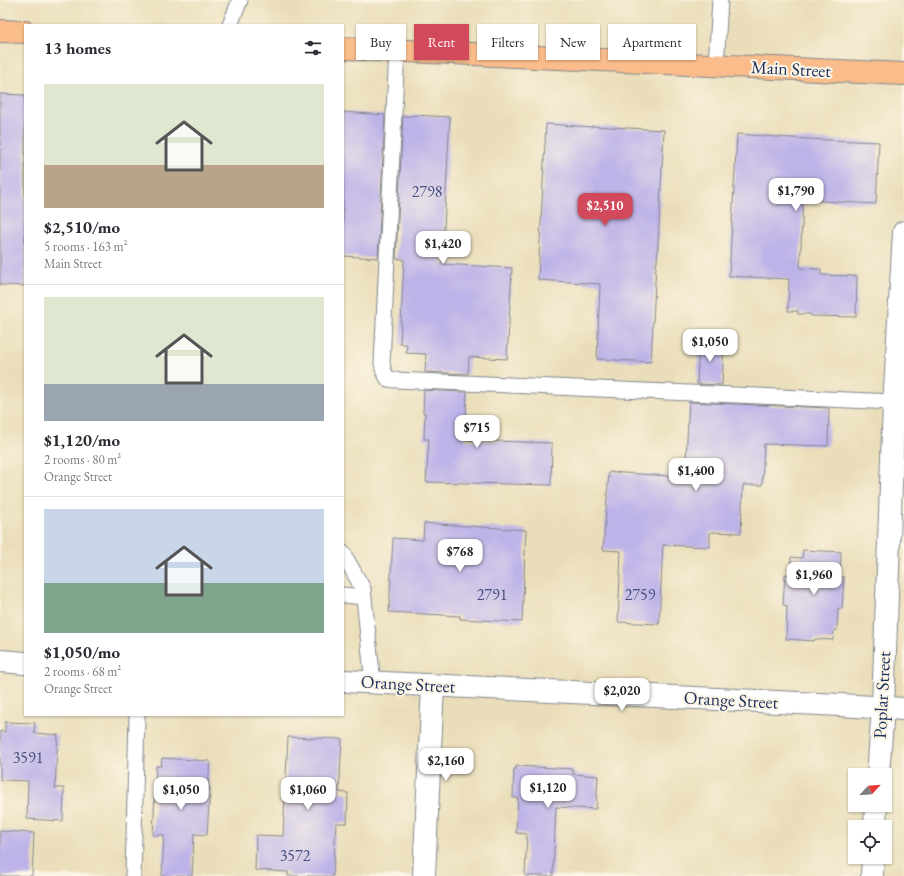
<!DOCTYPE html>
<html lang="en">
<head>
<meta charset="utf-8">
<style>
  :root { --surface:#fff; --page:#f7f7f7; --text:#2b2b33; --muted:#7c7c81; --line:#e1e1e2; --accent:#d1495b }
  body { margin:0; font-family:"EB Garamond",serif; background:var(--page); color:var(--text); height:100vh; display:flex; flex-direction:column; font-size:15px; white-space:nowrap }
  * { box-sizing:border-box; margin:0 }
  p { font-size:13px; color:var(--muted) }
  .icon { flex:none; width:22px; height:22px; fill:none; stroke:currentColor; stroke-width:2; stroke-linecap:round; stroke-linejoin:round }
  .map { position:relative; flex:1; overflow:hidden }
  .panel { position:absolute; left:24px; top:24px; width:320px; height:692px; display:flex; flex-direction:column; background:var(--surface); border-radius:0px; box-shadow:0 1px 3px #0004 }
  .panel>* { flex:none }
  .banner { position:absolute; left:356px; top:24px; width:380px; height:36px; display:flex; gap:8px }
  .needle { width:26px; rotate:64deg }
  .controls { position:absolute; left:848px; top:768px; display:grid; gap:8px }
  .controls a { display:grid; place-items:center; width:44px; height:44px; border-radius:0px; background:var(--surface); box-shadow:0 1px 3px #0004; font-size:20px }
  .price { position:absolute; translate:-50% -34px; padding:0 9px; border-radius:8px; background:#fff; color:#222; font-size:13px; line-height:26px; filter:drop-shadow(0 1px 2px #0008) }
  .price::after { content:''; position:absolute; left:50%; top:24px; width:12px; height:9px; margin-left:-6px; background:inherit; clip-path:polygon(0 0,100% 0,50% 100%) }
  .price.selected { background:var(--accent); color:#fff }
  ul { padding:0; list-style:none }
  li { display:grid; align-content:center; gap:8px; height:212px; padding:0 20px }
  li+li { border-top:1px solid var(--line) }
  li span { display:grid; place-items:center; height:124px; border-radius:0px; color:#555 }
  li>.icon { margin-inline-start:auto }
  span .icon { width:72px; height:72px; fill:#fffc; stroke-width:1 }
  li b { font-size:17px }
  h2 { display:flex; justify-content:space-between; align-items:center; height:48px; padding:0 20px; font-size:17px }
  .pill { padding:0 14px; border-radius:0px; background:var(--surface); box-shadow:0 1px 3px #0004; font-size:14px; line-height:36px }
  .pill.selected { background:var(--accent); color:#fff }
  .map>svg:first-child { display:block }
  .building { fill:#beb3e8 }
  .lines { fill:none; stroke-linecap:round; stroke-linejoin:round }
  .service-casing { stroke:#82868c; stroke-width:17 }
  .minor-casing { stroke:#82868c; stroke-width:24 }
  .tertiary-casing { stroke:#82868c; stroke-width:24 }
  .primary-casing { stroke:#82868c; stroke-width:24 }
  .service { stroke:#fff; stroke-width:15 }
  .minor { stroke:#fff; stroke-width:22 }
  .tertiary { stroke:#fff; stroke-width:22 }
  .primary { stroke:#f9bc8a; stroke-width:22 }
  .labels { text-anchor:middle; stroke-width:4; stroke-linejoin:round; paint-order:stroke }
  .number-label { font-size:16px; fill:#445080 }
  .street-label { font-size:18px; fill:#1b2f5e; stroke:#fcf5e5 }
</style>
</head>
<body>
<div class="map">
<svg width="904" height="876" viewBox="0 0 904 876">
  <rect width="100%" height="100%" fill="#fcf5e5"/>
  <filter id="ink" filterUnits="userSpaceOnUse"><feTurbulence type="fractalNoise" baseFrequency=".025" numOctaves="2"/><feDisplacementMap in="SourceGraphic" scale="8" xChannelSelector="R" yChannelSelector="G"/><feConvolveMatrix kernelMatrix="1 2 1 2 8 2 1 2 1" color-interpolation-filters="sRGB"/></filter>
  <filter id="wash" filterUnits="userSpaceOnUse"><feTurbulence type="fractalNoise" baseFrequency=".012" numOctaves="4" result="noise"/><feDisplacementMap in="SourceGraphic" scale="16" xChannelSelector="R" yChannelSelector="G"/><feGaussianBlur stdDeviation="0.9" result="paint"/><feColorMatrix in="noise" values="0 0 0 0 0 0 0 0 0 0 0 0 0 0 0 0 0 1.4 0 .05"/><feComposite in="paint" operator="in"/></filter>
  <g filter="url(#wash)">
    <rect width="100%" height="100%" fill="#eadeba"/>
    <g id="blocks">
      <path class="building" d="M 0,94 L 25,95 L 25,286 L 0,285 Z
        M 343,112 L 385,115 L 378,258 L 343,256 Z
        M 413,115 L 450,117 L 442,264 L 512,268 L 507,359 L 469,357 L 468,374 L 425,372 L 426,354 L 406,353 L 407,344 L 400,344 L 404,259 L 396,259 L 403,116 L 413,116 Z
        M 546,124 L 592,127 L 592,126 L 664,130 L 657,263 L 656,263 L 651,362 L 597,359 L 600,284 L 538,280 Z
        M 737,134 L 806,139 L 879,142 L 876,204 L 803,200 L 800,268 L 821,269 L 821,275 L 857,276 L 856,317 L 811,316 L 810,314 L 798,314 L 798,311 L 788,311 L 789,279 L 729,276 Z
        M 699,341 L 724,343 L 722,385 L 697,384 Z
        M 424,390 L 467,392 L 465,440 L 552,443 L 551,485 L 426,482 L 429,439 L 424,439 L 425,413 L 423,413 Z
        M 689,402 L 829,408 L 828,446 L 764,444 L 762,485 L 743,485 L 741,533 L 710,532 L 710,547 L 663,545 L 659,624 L 618,622 L 621,551 L 603,550 L 609,472 L 685,477 Z
        M 424,523 L 526,530 L 522,622 L 460,619 L 460,616 L 389,612 L 393,538 L 423,540 Z
        M 803,550 L 841,552 L 840,577 L 844,577 L 842,609 L 838,608 L 837,630 L 834,630 L 833,640 L 815,639 L 814,641 L 786,639 L 787,606 L 783,605 L 785,574 L 790,575 L 791,557 L 802,558 Z
        M 5,722 L 35,723 L 34,733 L 58,735 L 55,788 L 64,788 L 63,821 L 27,819 L 28,781 L 0,780 L 0,731 L 5,732 Z
        M 288,737 L 342,739 L 339,792 L 348,793 L 347,823 L 336,823 L 333,876 L 288,876 L 288,872 L 255,870 L 256,835 L 283,836 Z
        M 162,758 L 210,761 L 208,787 L 210,787 L 207,835 L 194,834 L 192,876 L 162,876 L 164,835 L 153,835 L 156,766 L 161,766 Z
        M 516,766 L 573,769 L 573,774 L 598,776 L 596,809 L 556,807 L 553,876 L 525,876 L 527,834 L 516,833 L 518,798 L 513,798 L 514,769 L 516,769 Z
        M 0,831 L 34,833 L 32,876 L 0,876 Z"/>
    </g>
  </g>
  <g filter="url(#ink)">
    <use href="#blocks" fill-opacity="0" stroke="#82868c" stroke-width="1"/>
    <g class="lines">
      <g class="service-casing">
        <path id="service" d="M 230,25 L 240,0
          M 397,50 L 382,363 L 384,372 L 388,379 L 395,380 L 894,402
          M 716,66 L 720,0
          M 343,553 L 363,589 L 373,683
          M 343,595 L 364,597
          M 133,876 L 137,715"/>
      </g>
      <g class="minor-casing">
        <path id="minor" d="M 878,775 L 883,707 L 894,402 L 895,390 L 904,232
          M 875,827 L 876,805
          M 424,876 L 433,686
          M 872,876 L 873,857"/>
      </g>
      <g class="tertiary-casing">
        <path id="tertiary" d="M 0,661 L 25,663
          M 343,681 L 840,705 L 904,709"/>
      </g>
      <g class="primary-casing">
        <path id="primary" d="M 0,31 L 25,32
          M 343,48 L 904,74"/>
      </g>
      <use href="#service" class="service"/>
      <use href="#minor" class="minor"/>
      <use href="#tertiary" class="tertiary"/>
      <use href="#primary" class="primary"/>
    </g>
  </g>
  <g class="labels">
    <g class="number-label">
      <text x="427" y="197">2798</text>
      <text x="492" y="600">2791</text>
      <text x="640" y="600">2759</text>
      <text x="28" y="763">3591</text>
      <text x="295" y="861">3572</text>
    </g>
    <g class="street-label">
      <text transform="translate(791 69) rotate(3)" y="6">Main Street</text>
      <text transform="translate(408 684) rotate(3)" y="6">Orange Street</text>
      <text transform="translate(882 695) rotate(-87)" y="6">Poplar Street</text>
      <text transform="translate(731 700) rotate(3)" y="6">Orange Street</text>
    </g>
  </g>
</svg>
<div class="controls">
<a><svg class="needle" viewBox="-14 -14 28 28"><path d="M0-13l5 13h-10z" fill="#e53935"/><path d="M0 13l5-13h-10z" fill="#7c7c81"/></svg></a>
<a><svg class="icon" aria-label="locate" viewBox="0 0 24 24"><circle cx="12" cy="12" r="6"/><path d="M12 2v4M12 18v4M2 12h4M18 12h4"/></svg></a>
</div>
<b class="price" style="left:796px;top:212px">$1,790</b>
<b class="price selected" style="left:605px;top:227px">$2,510</b>
<b class="price" style="left:443px;top:265px">$1,420</b>
<b class="price" style="left:710px;top:363px">$1,050</b>
<b class="price" style="left:477px;top:449px">$715</b>
<b class="price" style="left:696px;top:492px">$1,400</b>
<b class="price" style="left:460px;top:573px">$768</b>
<b class="price" style="left:814px;top:596px">$1,960</b>
<b class="price" style="left:622px;top:712px">$2,020</b>
<b class="price" style="left:446px;top:782px">$2,160</b>
<b class="price" style="left:548px;top:809px">$1,120</b>
<b class="price" style="left:181px;top:811px">$1,050</b>
<b class="price" style="left:308px;top:811px">$1,060</b>
<div class="banner">
<a class="pill">Buy</a>
<a class="pill selected">Rent</a>
<a class="pill">Filters</a>
<a class="pill">New</a>
<a class="pill">Apartment</a>
</div>
<section class="panel">
<h2>13 homes<svg class="icon" aria-label="filters" viewBox="0 0 24 24"><path d="M4 7h16M4 17h16"/><circle cx="9" cy="7" r="2"/><circle cx="15" cy="17" r="2"/></svg></h2>
<ul>
<li><span style="background:linear-gradient(#dfe7d0 65%,#b9a48a 0)"><svg class="icon" aria-label="home" viewBox="0 0 24 24"><path d="M3 11l9-7 9 7M6 9v11h12V9"/></svg></span><div><b>$2,510/mo</b><p>5 rooms · 163 m²</p><p>Main Street</p></div></li>
<li><span style="background:linear-gradient(#dfe7d0 70%,#9aa5b1 0)"><svg class="icon" aria-label="home" viewBox="0 0 24 24"><path d="M3 11l9-7 9 7M6 9v11h12V9"/></svg></span><div><b>$1,120/mo</b><p>2 rooms · 80 m²</p><p>Orange Street</p></div></li>
<li><span style="background:linear-gradient(#c9d6e8 60%,#7fa58c 0)"><svg class="icon" aria-label="home" viewBox="0 0 24 24"><path d="M3 11l9-7 9 7M6 9v11h12V9"/></svg></span><div><b>$1,050/mo</b><p>2 rooms · 68 m²</p><p>Orange Street</p></div></li>
</ul>
</section>
</div>
</body>
</html>
